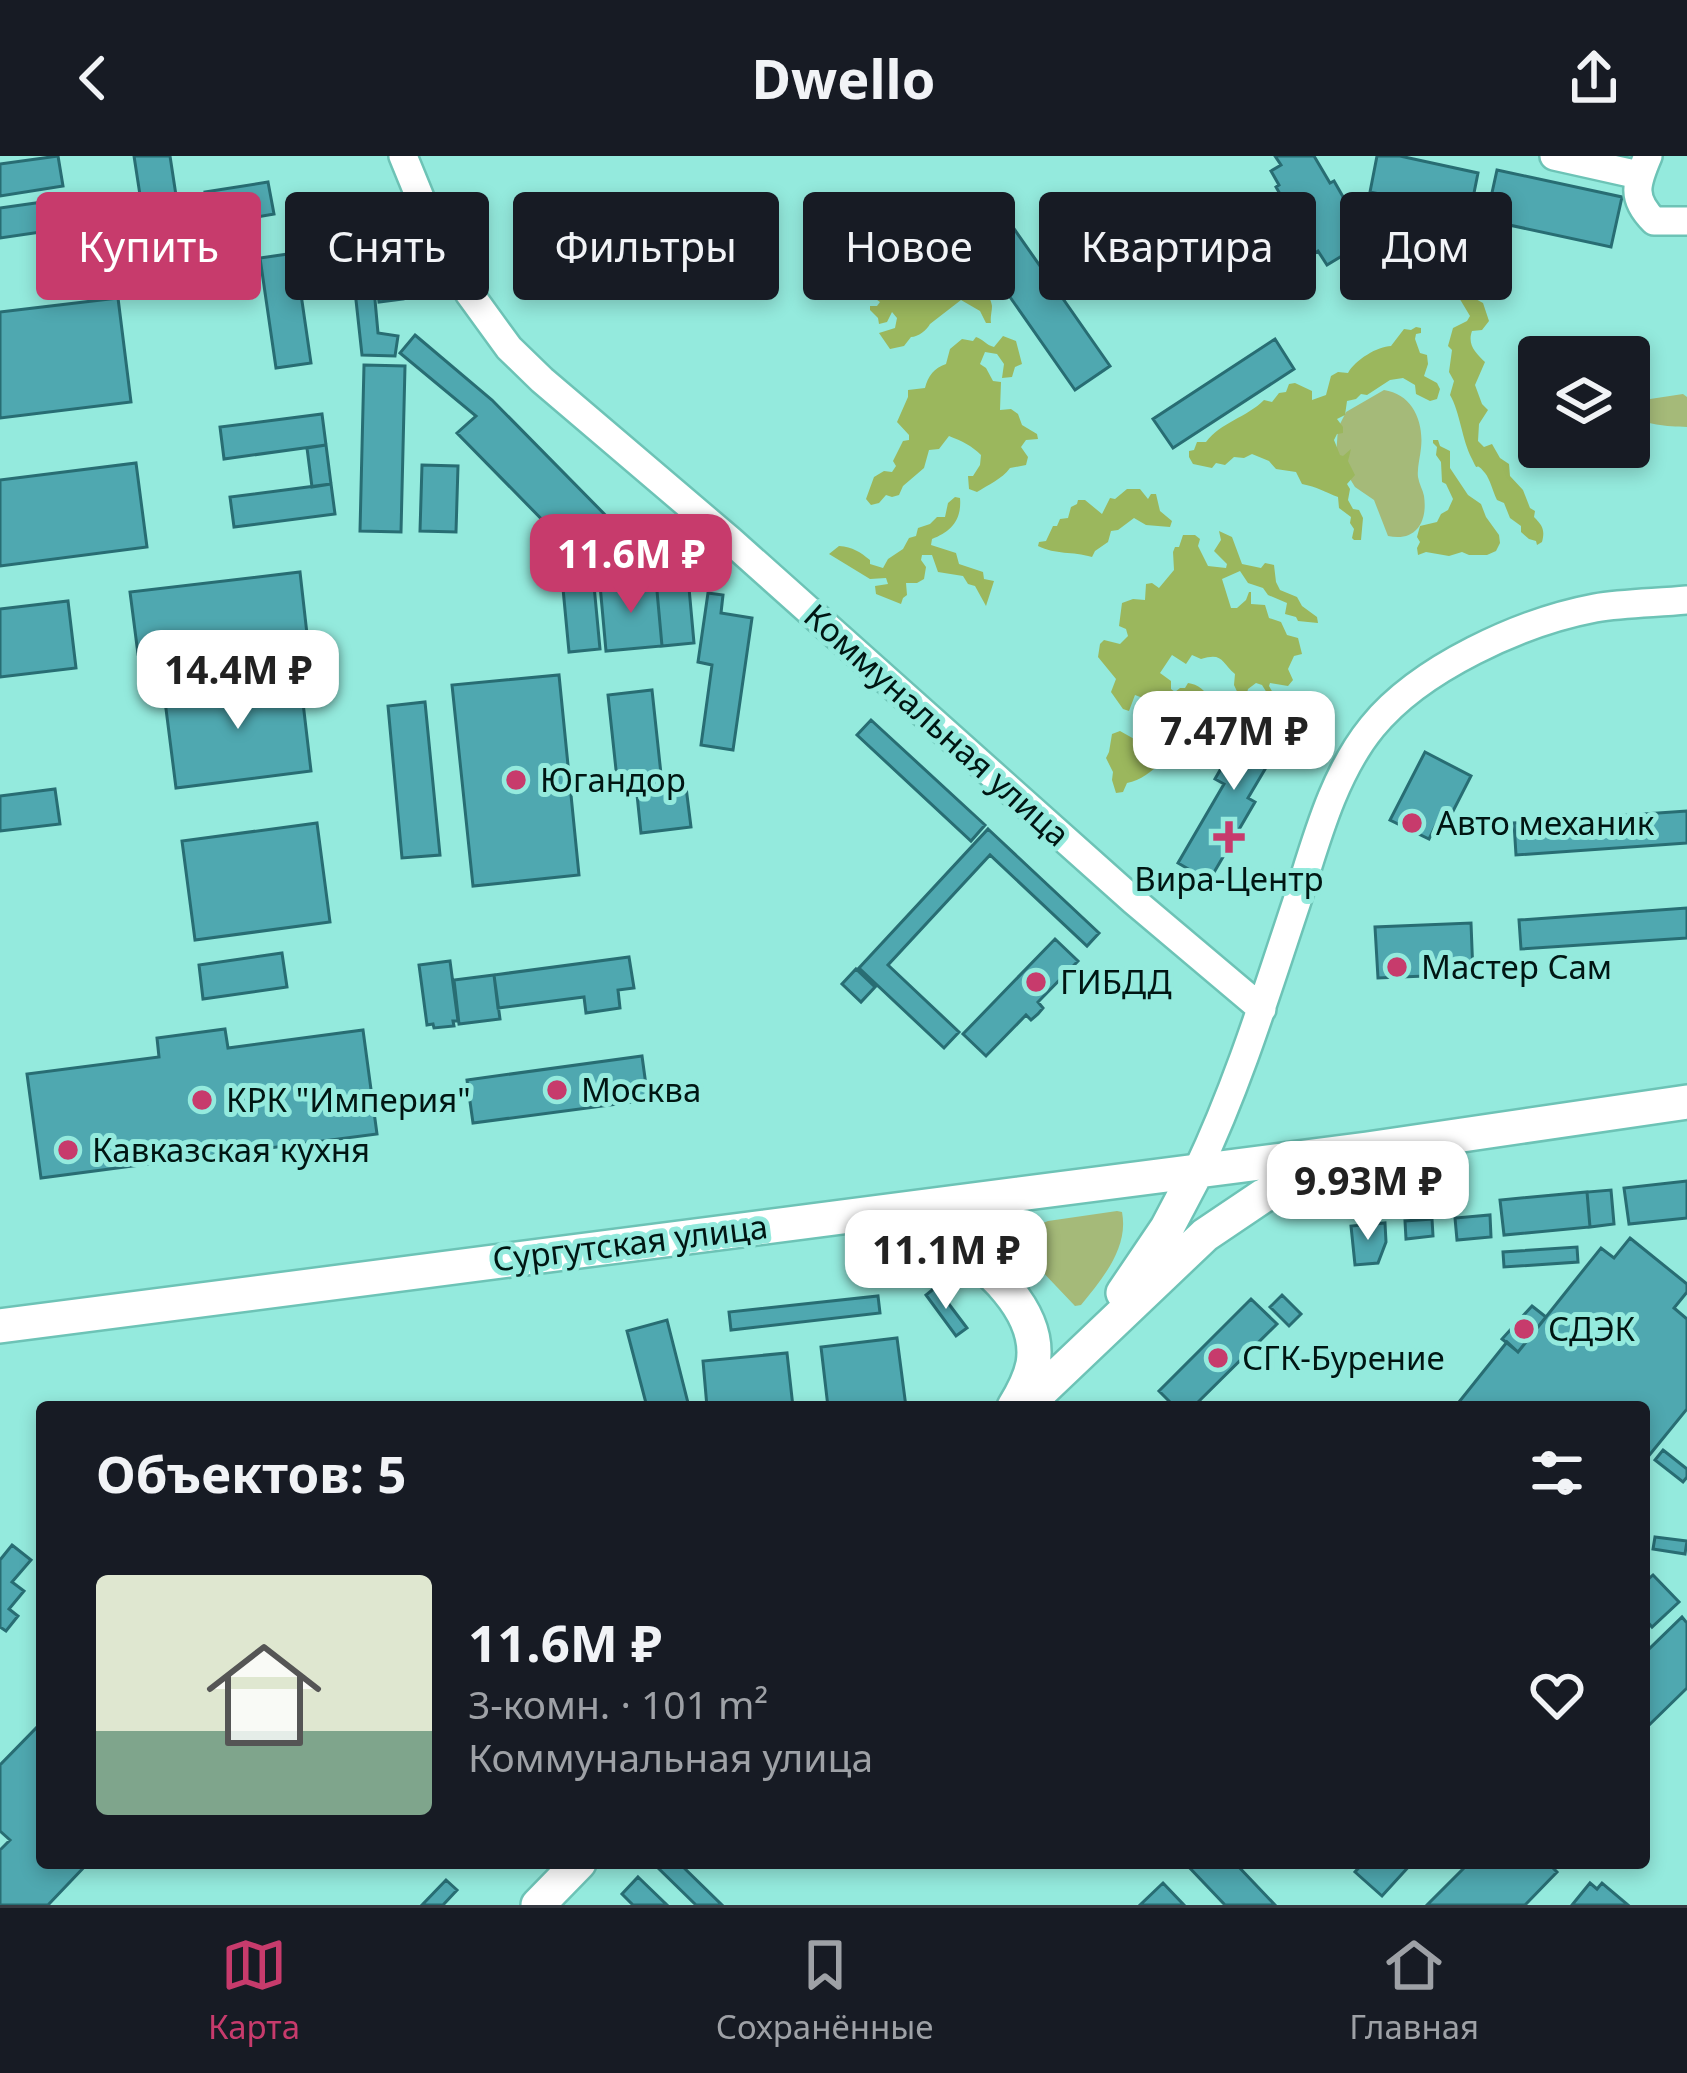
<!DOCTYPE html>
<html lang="ru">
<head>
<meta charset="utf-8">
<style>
  :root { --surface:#171b24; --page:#20242c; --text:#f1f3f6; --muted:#9ea1a6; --line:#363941; --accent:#c73b6c }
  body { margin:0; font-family:"Noto Sans",sans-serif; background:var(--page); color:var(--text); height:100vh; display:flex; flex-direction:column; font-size:45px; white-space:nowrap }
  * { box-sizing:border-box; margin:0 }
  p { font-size:39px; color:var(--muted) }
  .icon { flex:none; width:66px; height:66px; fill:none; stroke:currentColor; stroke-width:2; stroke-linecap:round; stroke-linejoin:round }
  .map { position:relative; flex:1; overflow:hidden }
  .drawer { position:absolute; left:36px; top:1245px; width:1614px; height:468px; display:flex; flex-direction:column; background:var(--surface); border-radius:12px; box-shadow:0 6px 18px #0003 }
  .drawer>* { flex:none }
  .top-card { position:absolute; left:36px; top:36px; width:1617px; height:108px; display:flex; gap:24px }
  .buttons { position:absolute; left:1518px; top:180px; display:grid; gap:24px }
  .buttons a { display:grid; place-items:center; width:132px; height:132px; border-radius:12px; background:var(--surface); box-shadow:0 6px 18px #0003; font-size:60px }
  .price { position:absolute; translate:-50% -102px; padding:0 27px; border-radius:24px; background:#fff; color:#222; font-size:39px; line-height:78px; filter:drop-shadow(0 3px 6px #0008) }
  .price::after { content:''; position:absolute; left:50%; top:72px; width:36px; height:27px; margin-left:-18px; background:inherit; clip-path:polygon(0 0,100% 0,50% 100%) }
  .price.active { background:var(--accent); color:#fff }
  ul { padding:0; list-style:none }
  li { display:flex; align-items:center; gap:36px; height:300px; padding:0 60px }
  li+li { border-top:3px solid var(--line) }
  li span { display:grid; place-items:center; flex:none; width:336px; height:240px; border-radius:12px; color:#555 }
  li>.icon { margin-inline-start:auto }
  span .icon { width:144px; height:144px; fill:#fffc; stroke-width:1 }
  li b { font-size:51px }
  h2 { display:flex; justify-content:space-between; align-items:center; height:144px; padding:0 60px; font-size:51px }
  .tag { padding:0 42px; border-radius:12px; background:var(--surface); box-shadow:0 6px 18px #0003; font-size:42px; line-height:108px }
  .tag.active { background:var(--accent); color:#fff }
  header { display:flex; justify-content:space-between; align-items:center; height:156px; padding:0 60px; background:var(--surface); font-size:54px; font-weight:700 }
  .tabs { display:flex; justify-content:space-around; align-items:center; height:168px; border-top:3px solid var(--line); background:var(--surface); font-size:33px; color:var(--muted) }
  .tabs a { display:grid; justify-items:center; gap:6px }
  .tabs .active { color:var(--accent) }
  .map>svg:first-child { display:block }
  .green { fill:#a5ba79 }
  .forest { fill:#9bb75d }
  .building { fill:#4fa8b0; stroke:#286d73; stroke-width:3 }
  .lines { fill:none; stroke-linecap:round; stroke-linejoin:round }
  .minor-casing { stroke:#6dc3b6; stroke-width:32 }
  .major-casing { stroke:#6dc3b6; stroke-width:38 }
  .minor { stroke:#fff; stroke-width:27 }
  .major { stroke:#fff; stroke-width:33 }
  .poi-dot { fill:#c73b6c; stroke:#94eadd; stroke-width:4.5 }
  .labels { text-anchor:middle; stroke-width:10; stroke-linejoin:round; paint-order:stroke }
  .street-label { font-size:33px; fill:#001613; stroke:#94eadd }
  .poi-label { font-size:33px; fill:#001613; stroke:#94eadd; text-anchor:start }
</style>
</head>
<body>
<header><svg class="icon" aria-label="back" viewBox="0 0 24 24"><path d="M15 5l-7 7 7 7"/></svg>Dwello<svg class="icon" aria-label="share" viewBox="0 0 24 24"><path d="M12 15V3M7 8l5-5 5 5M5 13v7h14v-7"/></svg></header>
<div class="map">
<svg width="1687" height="1749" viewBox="0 0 1687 1749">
  <rect width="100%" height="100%" fill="#94eadd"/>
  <path class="green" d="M 1384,234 C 1412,238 1424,265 1421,292 C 1420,302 1417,312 1418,321 C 1419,328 1423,334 1424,340 C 1428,367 1415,386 1388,380 L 1374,344 L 1355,331 L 1336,300 L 1338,272 L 1346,256 Z
    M 1683,238 L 1687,241 L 1687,271 C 1666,270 1646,270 1629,257 L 1629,252 L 1637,245 Z
    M 1117,1055 L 1122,1056 C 1129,1092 1102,1123 1081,1149 L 1075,1150 L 1017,1089 L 1016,1078 L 1048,1065 Z"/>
  <path class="forest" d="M 927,85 L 936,88 L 939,96 L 949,102 L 951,110 L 961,117 L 961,122 C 973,127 991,136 992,150 C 992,156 990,161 991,167 L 986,167 L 980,155 L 961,144 L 930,168 C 927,174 918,181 911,181 L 904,190 L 890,193 L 879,177 L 895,172 L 897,162 L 892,156 L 887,166 L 879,168 L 878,162 L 870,154 L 870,150 L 877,150 L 880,146 L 873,141 L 869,112 L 877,118 L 885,113 C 899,116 907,123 913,137 L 920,140 L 924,137 L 926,126 L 931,124 L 933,114 L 939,113 L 940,109 L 932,97 L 925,96 L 923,88 Z
    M 1458,140 L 1472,141 L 1483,147 L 1489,165 L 1482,174 L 1472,175 C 1467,189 1476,197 1485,206 L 1475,229 L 1482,248 L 1488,254 L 1479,268 L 1478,285 L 1484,291 L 1492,288 L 1500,302 L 1509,308 L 1510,320 L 1523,334 L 1530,352 L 1535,355 L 1534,361 C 1543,370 1545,374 1542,386 L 1537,389 L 1536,385 L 1529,383 L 1521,376 L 1521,370 L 1510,362 L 1504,347 L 1497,344 C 1493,336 1490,323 1485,317 C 1473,302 1480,320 1472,303 C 1462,284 1460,256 1450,239 L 1454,225 L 1449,216 L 1452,194 L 1448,190 L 1453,172 L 1467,165 L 1470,160 Z
    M 1416,171 L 1421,172 L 1421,177 L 1416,178 L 1415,183 L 1420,197 L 1427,199 L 1428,208 L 1424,220 L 1437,227 L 1440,233 L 1437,243 L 1430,245 L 1416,238 L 1415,229 L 1403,222 L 1390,224 L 1367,239 L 1361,238 L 1356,243 L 1347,245 L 1345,259 L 1337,263 L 1343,271 L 1343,277 L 1337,278 L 1334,284 L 1340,299 L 1343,300 L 1351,293 L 1348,305 L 1355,319 L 1347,328 L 1350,333 L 1348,344 L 1353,353 L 1359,354 L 1363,362 L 1361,384 L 1354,384 L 1352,382 L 1354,373 L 1350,367 L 1351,361 L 1339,352 L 1338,341 C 1325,336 1317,331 1302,328 L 1296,316 L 1276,313 L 1269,305 L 1252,298 L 1244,302 L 1234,301 L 1225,309 L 1216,307 L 1212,312 L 1193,308 L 1189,301 L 1189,295 L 1194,294 L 1197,286 L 1206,286 C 1221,266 1246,262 1264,244 L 1272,246 L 1279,237 L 1286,236 L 1289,228 L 1295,227 L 1312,235 L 1312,244 L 1326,239 L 1331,220 L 1338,216 L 1348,217 C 1355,204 1378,190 1391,190 L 1404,173 L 1411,174 Z
    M 1003,180 L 1016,185 L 1022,208 L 1015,211 L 1012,221 L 1002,222 L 1004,208 L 997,198 L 985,196 L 980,208 L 986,212 L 993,225 L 1001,226 L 1000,254 L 1011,253 L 1018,258 L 1022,269 L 1037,278 L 1038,283 L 1026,284 L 1021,291 L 1028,301 L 1026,309 L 1010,312 C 1002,323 988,329 977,336 L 969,333 L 968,320 L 973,320 L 980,309 L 981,299 C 972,290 962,285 949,280 L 939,293 L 929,294 L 924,312 L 903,330 L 899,339 L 892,341 L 886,339 L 879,347 L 871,349 L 866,343 L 874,321 L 884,315 L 892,316 L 896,310 L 893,305 L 903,285 L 909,284 L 909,279 L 897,266 L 908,241 L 908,234 L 925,232 C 928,220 934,212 946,208 L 950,193 L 962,183 L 973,185 L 976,181 C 983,183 986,189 994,191 Z
    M 1433,284 L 1438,284 L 1440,290 L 1450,295 L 1450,312 L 1468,339 L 1481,348 L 1486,361 L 1499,379 L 1500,387 L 1496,395 L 1487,399 L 1469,399 L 1462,396 L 1449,400 L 1426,396 L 1418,399 L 1417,392 L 1420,386 L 1417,381 L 1420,370 L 1437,366 L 1441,358 L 1448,354 L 1453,343 L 1446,328 L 1442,326 L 1441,306 L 1436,299 L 1437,291 L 1433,287 Z
    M 1127,333 L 1140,333 L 1148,343 L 1151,338 L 1156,338 L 1160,355 L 1172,365 L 1170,371 L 1146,369 L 1134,362 L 1118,374 L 1111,375 L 1108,386 L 1095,395 L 1092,401 C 1072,395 1056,399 1038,390 L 1039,386 L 1046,385 L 1053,370 L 1057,370 L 1060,363 L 1068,362 L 1071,351 L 1077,348 L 1078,344 L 1085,344 L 1102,358 L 1110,342 L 1115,343 Z
    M 955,341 L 960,342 C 962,365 950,376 932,383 L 931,389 L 956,397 L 959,408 L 983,416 L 984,423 L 994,425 L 986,450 L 975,430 L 968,428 L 963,420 L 938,416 L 932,399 L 922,399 L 921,404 L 926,411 L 924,423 L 917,427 L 906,427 L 907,439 L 903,442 L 901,448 L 876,438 L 875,430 L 888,428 L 886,422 L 870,423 L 829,398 L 839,390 C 853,391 860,396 870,404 L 870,408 L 883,412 L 888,403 L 903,393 L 909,382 L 916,380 L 918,372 L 930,368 L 937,361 L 945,361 L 948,347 Z
    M 1219,375 L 1232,381 L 1242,408 L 1261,412 L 1265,407 L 1274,409 L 1276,426 L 1280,434 L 1297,441 L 1302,450 L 1317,461 L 1318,467 L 1298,465 L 1296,461 L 1285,458 L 1287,447 L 1268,439 L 1263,432 L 1248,427 L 1240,415 L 1222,423 L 1231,452 L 1237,452 L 1246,444 L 1249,436 L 1251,436 L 1251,448 L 1265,449 L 1269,462 L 1281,466 L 1287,479 L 1298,482 L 1302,498 L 1294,500 L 1288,513 L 1293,524 L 1288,530 L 1270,527 L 1269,530 L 1273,537 L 1267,537 L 1262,529 L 1256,527 L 1248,533 L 1246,541 L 1240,542 L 1234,529 L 1235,518 C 1221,506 1223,496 1201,503 L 1192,499 L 1186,508 L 1172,499 L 1160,517 L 1171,525 L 1171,533 L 1175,536 L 1180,532 L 1185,532 L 1188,527 C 1197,528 1208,535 1209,545 L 1199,548 L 1196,558 L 1189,561 L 1196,573 L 1205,580 L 1205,583 L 1183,596 L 1182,600 L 1166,601 C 1156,612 1143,624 1127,627 L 1123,636 L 1116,637 L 1112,624 L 1113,616 L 1106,602 L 1109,596 L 1112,578 L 1120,575 L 1136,584 L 1146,582 L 1145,572 L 1138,567 L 1141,552 L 1151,545 L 1135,539 L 1129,555 L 1123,553 L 1111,536 L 1116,523 L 1098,501 L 1100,488 L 1104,484 L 1120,488 L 1128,480 L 1126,473 L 1119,470 L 1122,447 L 1133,443 L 1145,444 L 1146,428 L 1152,427 L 1159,432 L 1174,414 L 1173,396 L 1175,391 L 1179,391 L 1183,379 L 1195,379 L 1200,383 L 1198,390 L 1208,410 L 1226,412 L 1227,408 L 1214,395 L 1221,384 Z"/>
  <path class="building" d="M 58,0 L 63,30 L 0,40 L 0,8 Z
    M 134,0 L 170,0 L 179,59 L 144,65 Z
    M 1275,0 L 1314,0 L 1330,27 L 1334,25 L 1346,46 L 1343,48 L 1365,86 L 1327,109 L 1318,95 L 1315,97 L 1304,77 L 1307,75 L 1291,49 L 1288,52 L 1276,31 L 1279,29 L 1271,15 L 1281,9 Z
    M 1377,0 L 1400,0 L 1478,17 L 1470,57 L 1370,36 Z
    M 1497,14 L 1622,41 L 1611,91 L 1486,64 Z
    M 268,26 L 274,58 L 211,69 L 205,36 Z
    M 64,43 L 68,72 L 0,82 L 0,52 Z
    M 996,47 L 1110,210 L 1075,234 L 961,71 Z
    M 369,70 L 371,95 L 351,97 L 349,72 Z
    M 369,95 L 374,133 L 355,135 L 351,97 Z
    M 295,97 L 311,207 L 276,212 L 260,102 Z
    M 373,97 L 399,107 L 403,143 L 379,146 Z
    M 374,133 L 378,177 L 398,180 L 395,200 L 362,199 L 355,135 Z
    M 118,142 L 131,246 L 0,262 L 0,156 Z
    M 415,179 L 492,244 L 623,377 L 607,393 L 582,368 L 563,385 L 457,277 L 476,260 L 400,197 Z
    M 1275,183 L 1294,213 L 1173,292 L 1153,263 Z
    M 364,209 L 405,210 L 401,376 L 360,375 Z
    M 322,258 L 326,289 L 224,303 L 220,271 Z
    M 326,289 L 331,328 L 312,331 L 307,292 Z
    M 136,307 L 147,391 L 0,410 L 0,324 Z
    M 422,309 L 458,310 L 456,376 L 420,375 Z
    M 331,328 L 335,358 L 234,371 L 230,341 Z
    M 300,416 L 307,478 L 138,498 L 130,436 Z
    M 593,419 L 600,493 L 569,496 L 562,422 Z
    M 688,421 L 694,487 L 662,490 L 656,424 Z
    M 656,424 L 662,490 L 606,495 L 600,429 Z
    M 708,437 L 723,439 L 721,457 L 752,462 L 733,594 L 701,589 L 712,509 L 698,506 Z
    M 68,445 L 76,512 L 0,521 L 0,453 Z
    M 559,519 L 579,719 L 473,730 L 452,529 Z
    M 300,521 L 311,615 L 176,632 L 164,537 Z
    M 652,534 L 661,618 L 617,623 L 608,539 Z
    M 425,546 L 440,699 L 402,702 L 388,550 Z
    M 1256,551 L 1290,571 L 1248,642 L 1255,646 L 1209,725 L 1178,707 L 1224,628 L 1215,623 Z
    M 871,564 L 985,669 L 971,685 L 857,579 Z
    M 1425,596 L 1471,620 L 1448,665 L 1440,661 L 1429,683 L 1390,664 Z
    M 685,623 L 691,671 L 641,677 L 636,629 Z
    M 55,633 L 60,668 L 0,675 L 0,640 Z
    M 1687,655 L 1687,687 L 1516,699 L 1514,667 Z
    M 317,667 L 330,766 L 195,784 L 182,685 Z
    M 988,673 L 1099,777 L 1087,790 L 990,699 L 888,809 L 959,876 L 944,892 L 859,812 Z
    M 1687,752 L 1687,782 L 1521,793 L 1519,764 Z
    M 1471,767 L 1473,818 L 1378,822 L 1375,771 Z
    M 1055,783 L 1078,805 L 1038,846 L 1043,852 L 1038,858 L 1031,864 L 1026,859 L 986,900 L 963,878 Z
    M 282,797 L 287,831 L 203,843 L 199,809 Z
    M 629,801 L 634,832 L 618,834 L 620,852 L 586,857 L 584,841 L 498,852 L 494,819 Z
    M 450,805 L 458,865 L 453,865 L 454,870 L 434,872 L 433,868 L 427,869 L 419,809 Z
    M 856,813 L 875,831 L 861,846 L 842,828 Z
    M 494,819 L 500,863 L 459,868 L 454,824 Z
    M 225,873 L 228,892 L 363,874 L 377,978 L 41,1022 L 27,918 L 159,901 L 157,882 Z
    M 642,900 L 648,944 L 473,967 L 467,924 Z
    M 1687,1025 L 1687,1062 L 1629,1068 L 1624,1032 Z
    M 1611,1034 L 1614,1068 L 1590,1071 L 1587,1036 Z
    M 1587,1036 L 1590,1071 L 1504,1079 L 1500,1044 Z
    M 1490,1059 L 1491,1081 L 1457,1084 L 1455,1062 Z
    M 1432,1063 L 1433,1080 L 1406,1083 L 1405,1065 Z
    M 1385,1067 L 1386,1086 L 1378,1107 L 1355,1109 L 1351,1070 Z
    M 1630,1082 L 1687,1128 L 1687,1136 L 1674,1152 L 1687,1163 L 1687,1253 L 1647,1302 L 1644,1299 L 1644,1251 L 1455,1251 L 1507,1186 L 1518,1196 L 1601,1092 L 1614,1102 Z
    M 1577,1091 L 1578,1106 L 1504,1111 L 1503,1096 Z
    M 936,1131 L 967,1172 L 956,1180 L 926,1139 Z
    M 1282,1139 L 1301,1158 L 1289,1170 L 1270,1151 Z
    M 878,1140 L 880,1157 L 731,1174 L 729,1156 Z
    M 1251,1143 L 1277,1168 L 1193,1251 L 1175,1251 L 1159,1235 Z
    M 1532,1150 L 1546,1161 L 1518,1196 L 1502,1183 Z
    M 667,1164 L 688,1247 L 671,1251 L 647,1251 L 627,1175 Z
    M 897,1182 L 906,1251 L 828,1251 L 821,1191 Z
    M 787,1197 L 793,1251 L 707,1251 L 703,1205 Z
    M 1663,1294 L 1687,1313 L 1687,1321 L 1683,1326 L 1655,1304 Z
    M 1655,1381 L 1687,1385 L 1685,1398 L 1653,1393 Z
    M 12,1389 L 31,1404 L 12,1426 L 24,1435 L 9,1453 L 18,1460 L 6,1475 L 0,1471 L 0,1404 Z
    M 1653,1419 L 1679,1446 L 1652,1471 L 1644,1462 L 1644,1427 Z
    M 1682,1461 L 1687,1467 L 1687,1532 L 1644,1574 L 1644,1498 Z
    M 42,1566 L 42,1707 L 88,1707 L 48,1749 L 0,1749 L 0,1694 L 10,1684 L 0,1675 L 0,1609 Z
    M 653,1707 L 679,1707 L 722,1749 L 696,1749 Z
    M 1185,1707 L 1235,1707 L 1275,1749 L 1225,1749 Z
    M 1363,1707 L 1412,1707 L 1382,1740 L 1355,1716 Z
    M 1469,1707 L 1548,1707 L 1557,1716 L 1525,1749 L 1427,1749 Z
    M 638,1721 L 667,1749 L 633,1749 L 622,1738 Z
    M 446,1724 L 457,1734 L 443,1749 L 422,1749 Z
    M 1163,1727 L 1184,1749 L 1140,1749 Z
    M 1590,1727 L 1597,1733 L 1602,1727 L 1628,1749 L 1572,1749 Z"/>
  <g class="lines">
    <g class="minor-casing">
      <path id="minor" d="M 403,0 L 421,44 L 469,137 L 509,192 L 542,224 L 731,385 L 1134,745 L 1262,853
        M 1554,0 L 1639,19
        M 1648,0 C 1636,28 1631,42 1654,65 L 1687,65
        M 1197,1015 C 1238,929 1266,838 1296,748 C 1315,689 1332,620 1372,571 C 1420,512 1521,466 1595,452 C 1625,447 1657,447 1687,444"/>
    </g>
    <g class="major-casing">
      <path id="major" d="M 872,1061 C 896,1068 921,1074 944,1085 C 986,1104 1042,1156 1033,1208 C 1030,1223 1022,1238 1014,1251
        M 1123,1137 L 1167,1072 L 1197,1015
        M 0,1170 L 1367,993 L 1687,946
        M 1039,1237 L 1205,1079 L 1263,1040 L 1333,1008
        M 538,1749 L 579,1707"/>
    </g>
    <use href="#minor" class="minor"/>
    <use href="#major" class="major"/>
  </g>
  <g class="poi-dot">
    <circle cx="516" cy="624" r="12"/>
    <circle cx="1412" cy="667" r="12"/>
    <path d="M1223 663h12v12h12v12h-12v12h-12v-12h-12v-12h12z"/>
    <circle cx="1397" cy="811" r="12"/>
    <circle cx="1036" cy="826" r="12"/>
    <circle cx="557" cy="934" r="12"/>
    <circle cx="202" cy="944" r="12"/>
    <circle cx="68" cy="994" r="12"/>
    <circle cx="1524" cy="1173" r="12"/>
    <circle cx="1218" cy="1202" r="12"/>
  </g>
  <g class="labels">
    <g class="street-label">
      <text transform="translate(937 569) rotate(42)" y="12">Коммунальная улица</text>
      <text transform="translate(630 1087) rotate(-7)" y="12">Сургутская улица</text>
    </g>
    <g class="poi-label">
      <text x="540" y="636">Югандор</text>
      <text x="1436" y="679">Авто механик</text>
      <text x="1229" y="735" text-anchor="middle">Вира-Центр</text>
      <text x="1421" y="823">Мастер Сам</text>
      <text x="1060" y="838">ГИБДД</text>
      <text x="581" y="946">Москва</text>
      <text x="226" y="956">КРК "Империя"</text>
      <text x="92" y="1006">Кавказская кухня</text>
      <text x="1548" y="1185">СДЭК</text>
      <text x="1242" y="1214">СГК-Бурение</text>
    </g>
  </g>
</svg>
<div class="buttons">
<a><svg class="icon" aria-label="layers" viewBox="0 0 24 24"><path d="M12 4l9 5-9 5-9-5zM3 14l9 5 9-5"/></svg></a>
</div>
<b class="price active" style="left:631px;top:460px">11.6M ₽</b>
<b class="price" style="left:238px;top:576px">14.4M ₽</b>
<b class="price" style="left:1234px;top:637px">7.47M ₽</b>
<b class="price" style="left:1368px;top:1087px">9.93M ₽</b>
<b class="price" style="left:946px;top:1156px">11.1M ₽</b>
<div class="top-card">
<a class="tag active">Купить</a>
<a class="tag">Снять</a>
<a class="tag">Фильтры</a>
<a class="tag">Новое</a>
<a class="tag">Квартира</a>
<a class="tag">Дом</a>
</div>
<section class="drawer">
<h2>Объектов: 5<svg class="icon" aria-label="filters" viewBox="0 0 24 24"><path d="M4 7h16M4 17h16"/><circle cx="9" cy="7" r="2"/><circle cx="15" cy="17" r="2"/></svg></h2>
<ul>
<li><span style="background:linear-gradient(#dfe7d0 65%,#7fa58c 0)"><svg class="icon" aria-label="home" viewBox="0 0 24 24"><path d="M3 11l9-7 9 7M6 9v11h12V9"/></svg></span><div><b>11.6M ₽</b><p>3-комн. · 101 m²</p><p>Коммунальная улица</p></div><svg class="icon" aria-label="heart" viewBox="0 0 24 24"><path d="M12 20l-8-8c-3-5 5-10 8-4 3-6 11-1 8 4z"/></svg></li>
</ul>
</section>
</div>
<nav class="tabs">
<a class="active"><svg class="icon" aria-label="map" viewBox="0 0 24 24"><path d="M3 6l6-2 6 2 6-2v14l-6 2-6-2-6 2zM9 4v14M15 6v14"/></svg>Карта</a>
<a><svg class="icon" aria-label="saved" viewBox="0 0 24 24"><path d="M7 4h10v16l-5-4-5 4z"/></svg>Сохранённые</a>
<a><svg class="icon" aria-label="home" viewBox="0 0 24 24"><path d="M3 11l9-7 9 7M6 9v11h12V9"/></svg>Главная</a>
</nav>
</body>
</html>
